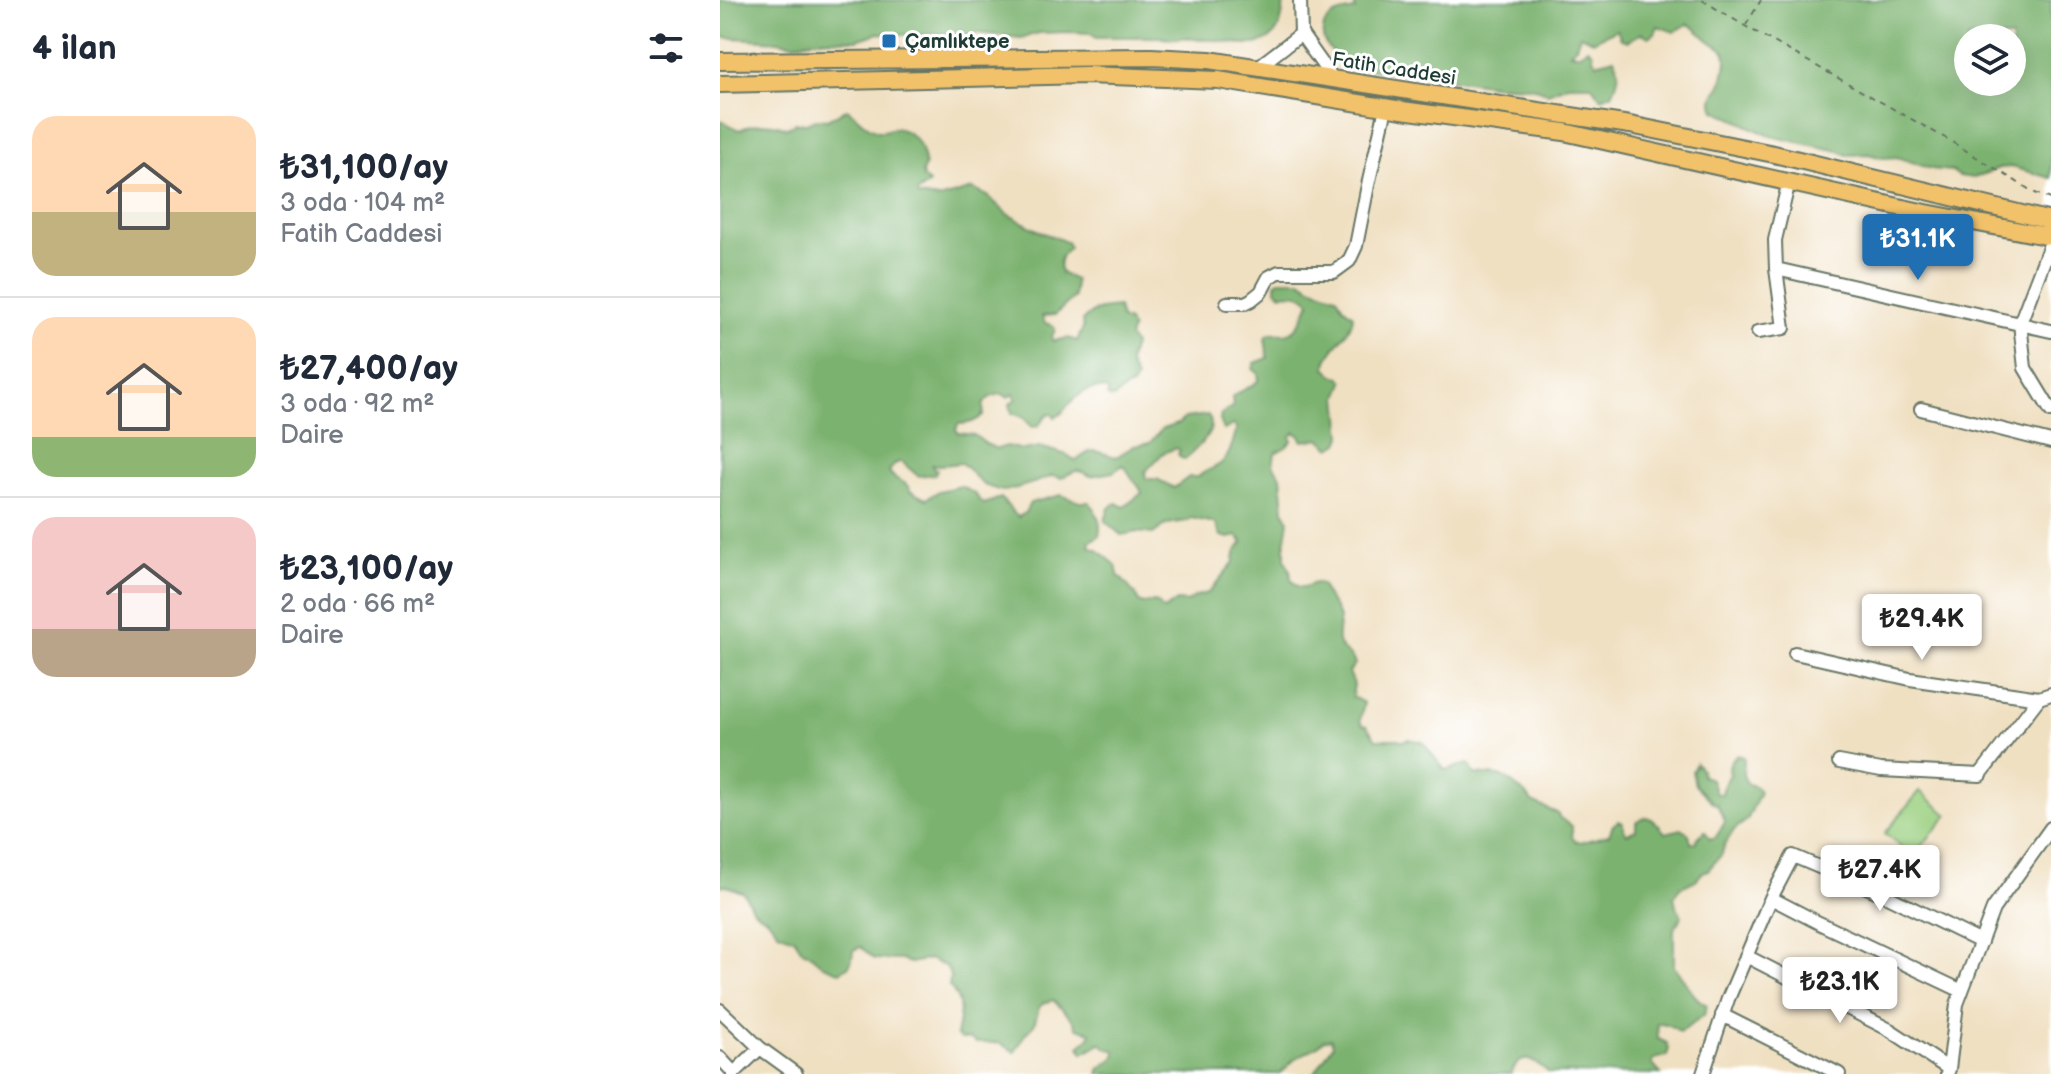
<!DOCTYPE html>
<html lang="tr">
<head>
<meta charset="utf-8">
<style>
  :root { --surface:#fff; --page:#f2f2f3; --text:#1f2937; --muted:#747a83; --line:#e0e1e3; --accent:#1f6fb2 }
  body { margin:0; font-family:"Balsamiq Sans",sans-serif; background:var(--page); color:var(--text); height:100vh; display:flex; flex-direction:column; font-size:30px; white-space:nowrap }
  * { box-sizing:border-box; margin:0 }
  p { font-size:26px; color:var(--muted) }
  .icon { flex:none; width:44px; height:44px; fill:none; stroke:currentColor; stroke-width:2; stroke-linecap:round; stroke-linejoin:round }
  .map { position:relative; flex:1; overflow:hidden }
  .sheet { display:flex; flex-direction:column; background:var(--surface); width:720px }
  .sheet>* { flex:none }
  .tools { position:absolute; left:1234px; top:24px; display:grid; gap:16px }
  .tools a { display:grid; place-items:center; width:72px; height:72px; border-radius:50%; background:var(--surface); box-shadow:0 8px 32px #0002; font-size:40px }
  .price { position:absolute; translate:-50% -68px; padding:0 18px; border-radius:8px; background:#fff; color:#222; font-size:26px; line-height:52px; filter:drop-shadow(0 2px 4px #0008) }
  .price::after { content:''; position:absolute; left:50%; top:48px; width:24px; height:18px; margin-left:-12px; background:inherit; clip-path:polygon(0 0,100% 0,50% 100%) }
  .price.active { background:var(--accent); color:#fff }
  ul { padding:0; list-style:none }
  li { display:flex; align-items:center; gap:24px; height:200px; padding:0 32px }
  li+li { border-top:2px solid var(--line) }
  li span { display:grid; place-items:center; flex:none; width:224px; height:160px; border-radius:24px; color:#555 }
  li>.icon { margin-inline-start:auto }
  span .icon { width:96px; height:96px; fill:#fffc; stroke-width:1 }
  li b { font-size:34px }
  h2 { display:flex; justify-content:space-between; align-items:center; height:96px; padding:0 32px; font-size:34px }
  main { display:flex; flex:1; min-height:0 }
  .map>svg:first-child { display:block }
  .green { fill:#9bd081; stroke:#5d865a; stroke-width:2 }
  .forest { fill:#7cb26f; stroke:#4e7852; stroke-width:2; fill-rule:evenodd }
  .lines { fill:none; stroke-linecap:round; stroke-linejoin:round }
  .minor-casing { stroke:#687666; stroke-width:16 }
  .major-casing { stroke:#687666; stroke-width:20 }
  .path { stroke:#687666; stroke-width:2; stroke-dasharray:6 6; stroke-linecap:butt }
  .minor { stroke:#fff; stroke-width:12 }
  .major { stroke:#f2c26a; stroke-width:16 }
  .poi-dot { fill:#1f6fb2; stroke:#fff; stroke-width:3 }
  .labels { text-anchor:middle; stroke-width:6; stroke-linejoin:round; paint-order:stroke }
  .poi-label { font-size:20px; font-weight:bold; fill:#1f3d34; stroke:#fff; text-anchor:start }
  .street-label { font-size:20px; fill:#1f3d34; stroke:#fff }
</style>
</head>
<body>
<main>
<section class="sheet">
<h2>4 ilan<svg class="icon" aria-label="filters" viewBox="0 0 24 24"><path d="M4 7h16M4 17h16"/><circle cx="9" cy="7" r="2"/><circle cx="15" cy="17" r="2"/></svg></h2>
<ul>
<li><span style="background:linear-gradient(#ffd9b3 60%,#c2b280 0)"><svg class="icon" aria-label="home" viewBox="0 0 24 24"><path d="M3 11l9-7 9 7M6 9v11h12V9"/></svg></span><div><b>₺31,100/ay</b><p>3 oda · 104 m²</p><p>Fatih Caddesi</p></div></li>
<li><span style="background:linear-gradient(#ffd9b3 75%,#8fb573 0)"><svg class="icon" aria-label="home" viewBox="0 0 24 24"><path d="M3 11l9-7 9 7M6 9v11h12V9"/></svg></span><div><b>₺27,400/ay</b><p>3 oda · 92 m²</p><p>Daire</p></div></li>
<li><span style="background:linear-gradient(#f6c9c9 70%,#b9a48a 0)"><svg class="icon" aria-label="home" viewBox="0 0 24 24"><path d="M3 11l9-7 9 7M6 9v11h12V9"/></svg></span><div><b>₺23,100/ay</b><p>2 oda · 66 m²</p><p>Daire</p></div></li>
</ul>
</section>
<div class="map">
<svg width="1331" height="1074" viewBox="0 0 1331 1074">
  <rect width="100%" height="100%" fill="#fff"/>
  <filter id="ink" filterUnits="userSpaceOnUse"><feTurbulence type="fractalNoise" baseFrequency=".0125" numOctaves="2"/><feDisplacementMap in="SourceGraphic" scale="16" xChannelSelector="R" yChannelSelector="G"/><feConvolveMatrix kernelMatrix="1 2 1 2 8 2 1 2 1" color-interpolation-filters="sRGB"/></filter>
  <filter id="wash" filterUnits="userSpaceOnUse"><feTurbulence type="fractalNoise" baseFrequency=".006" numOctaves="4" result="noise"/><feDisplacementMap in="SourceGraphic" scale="32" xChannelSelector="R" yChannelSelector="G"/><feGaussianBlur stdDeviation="1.8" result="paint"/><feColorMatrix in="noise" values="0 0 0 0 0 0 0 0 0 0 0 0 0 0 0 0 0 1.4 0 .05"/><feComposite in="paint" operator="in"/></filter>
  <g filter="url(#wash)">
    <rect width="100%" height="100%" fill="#f0e0c2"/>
    <path class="green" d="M 1200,791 L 1228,815 L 1193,856 L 1165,833 Z"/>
    <path class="forest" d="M 0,0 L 563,0 C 564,9 563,14 560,24 C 550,53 518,43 495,40 C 486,39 479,41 470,38 C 460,36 450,41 440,37 L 377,37 L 370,33 L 348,32 L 319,33 L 301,38 L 258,33 L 240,38 L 220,33 L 189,35 L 158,33 L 137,40 L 99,39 L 73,44 L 58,41 L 0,37 Z
      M 635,0 L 1331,0 L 1331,178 L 1291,167 L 1279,168 L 1254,178 L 1239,176 L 1232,171 L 1211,169 L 1177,157 L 1163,158 L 1148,154 L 1127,155 L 1119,151 L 1050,136 L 995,110 C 989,96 997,94 1002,82 C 1004,74 1009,57 1004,51 C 1000,46 993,44 988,40 C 981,34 977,28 968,24 L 954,32 L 938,26 L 935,33 L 929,37 L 922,33 L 908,41 L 901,39 L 897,29 L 873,41 L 860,35 L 856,46 L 850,53 L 859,53 L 868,48 L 873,53 L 873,58 L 877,63 L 894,58 C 901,72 899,79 892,94 L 881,98 L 871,85 L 848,85 L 828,93 C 811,83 792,88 773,85 C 732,78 690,76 649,69 C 637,62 624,61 613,52 C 602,44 598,28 610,18 C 616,13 627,11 635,10 ZM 1248,38 L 1292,38 L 1292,82 L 1248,82 Z
      M 127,109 C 138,116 144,127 158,131 C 166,132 170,128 177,128 C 179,128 181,130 183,130 C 201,139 201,148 205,166 L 202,172 L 203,178 L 209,183 L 197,193 L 198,196 L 218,199 L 253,189 L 268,196 L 287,214 L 321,232 L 347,242 L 349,248 C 341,253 337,264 341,273 L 355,280 L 354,297 L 335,315 L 322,316 L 325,323 L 334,326 L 335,331 L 331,337 L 333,341 L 348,338 L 357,341 L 363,328 L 362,321 C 377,307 379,309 398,307 L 401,319 L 408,322 L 412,329 L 409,337 L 414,345 C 408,366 406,358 416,379 L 412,386 C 404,387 400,396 392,398 L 387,396 L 389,391 C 373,384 360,392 349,404 C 343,410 344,414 335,417 L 332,414 L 327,415 L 318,426 L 312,427 L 303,417 L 292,413 L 290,404 L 296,399 L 294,394 L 287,397 L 283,394 C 271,395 260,400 264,414 C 257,422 248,424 238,424 L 236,430 L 239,433 L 254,435 L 266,444 L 277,449 L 287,446 L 303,450 L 320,447 L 347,455 L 356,461 C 375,446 375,451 396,457 L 414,446 L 430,443 L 442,429 L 458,424 L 465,418 L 488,415 C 499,433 477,446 466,459 L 461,458 L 458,454 L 460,450 L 456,448 L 443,453 L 425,472 L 426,479 L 437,479 L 454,488 L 469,477 L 478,477 C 484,471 488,471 495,467 C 511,460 512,442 517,428 L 513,425 L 504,430 L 500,420 L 501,414 L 513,406 L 512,397 C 521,390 531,388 539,380 L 538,373 L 533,369 L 535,363 L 548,358 L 545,338 L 550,334 C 555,333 567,335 571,332 C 580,328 586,311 590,302 C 582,293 574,292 562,294 L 556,290 L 556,283 L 559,280 L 581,280 L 591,287 L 617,296 L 623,307 L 633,315 C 632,337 605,349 606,368 L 613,375 L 621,377 L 624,382 L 618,397 L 622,436 L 619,443 L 611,448 L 600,439 L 583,441 L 580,436 L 575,432 L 571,436 L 572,441 L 566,447 L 555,453 L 553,465 L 561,476 L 564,511 L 569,521 L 565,544 L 565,560 L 570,570 L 571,579 C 572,581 578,587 580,587 C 588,589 596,577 603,587 C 605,589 604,592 605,593 C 609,602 619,610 619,621 C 619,628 616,639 619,645 C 624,653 632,654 635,664 L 629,672 C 636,690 634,680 632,697 L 644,703 L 640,720 L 642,725 L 647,726 L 656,739 L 678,739 L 683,741 L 688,739 L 703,742 C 710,752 717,761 725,770 L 748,764 L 751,766 L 752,770 L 755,774 L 780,776 L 787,779 L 808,796 L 812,802 L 837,813 L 840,818 L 852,826 L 852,837 L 855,841 L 862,842 L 889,835 L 893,825 L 899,821 L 903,823 L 903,828 L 907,834 L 916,830 L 916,822 C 929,811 936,822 945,833 L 962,829 L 969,834 L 971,843 L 976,842 L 977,838 L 985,831 L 990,839 L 996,837 L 1005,822 L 997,804 L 993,803 L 975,785 L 972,771 L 976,763 L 981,769 L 982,776 L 991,779 L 996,794 L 1002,794 L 1004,784 L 1010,775 C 1008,766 1009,761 1017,755 L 1024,757 L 1023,775 L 1027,784 C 1033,785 1037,786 1040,792 L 1027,820 L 1014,830 L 1004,846 L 1002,854 L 988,870 L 983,872 L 976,880 L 961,887 L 954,896 L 956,906 L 962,916 L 954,929 L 954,967 C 966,978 971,998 987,1005 L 984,1015 L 960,1032 C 954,1027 945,1023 937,1023 L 938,1039 L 947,1043 L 949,1048 L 947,1056 L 934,1059 L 932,1064 L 941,1074 L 829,1073 C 814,1060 801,1051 791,1074 L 594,1074 L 613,1045 L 611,1039 L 604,1040 L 598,1046 L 576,1058 L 560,1074 L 378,1074 L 380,1068 L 394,1058 L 396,1053 L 394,1050 L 388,1049 L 380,1043 L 363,1053 L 359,1046 L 370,1037 L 371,1032 L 357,1028 L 352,1019 L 333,1000 L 323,1003 L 319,1008 L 314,1025 L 305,1034 L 295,1052 L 279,1043 L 256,1043 L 250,1039 L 241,1039 L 236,1035 C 240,1017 244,1001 229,986 L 230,976 L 227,967 L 209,959 L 190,963 L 181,960 L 154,959 L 141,947 L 133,950 C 132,963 131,967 119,972 L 103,966 L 89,953 L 82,950 L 74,938 L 58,932 L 48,919 L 37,913 L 32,908 L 24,893 L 5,885 L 0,886 L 0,120 L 19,130 C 34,123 51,121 66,128 L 76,123 L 88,123 L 96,119 L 107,120 ZM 179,462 L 182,462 L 198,476 L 215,474 L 217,470 L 213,469 L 212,465 C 223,465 231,464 241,463 C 249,468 259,483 264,485 C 266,486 281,491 283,491 C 290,491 326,479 332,476 L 341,478 C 358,470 354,468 371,476 L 393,472 L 403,465 C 408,469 408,472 411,477 C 416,484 419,484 422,493 L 404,507 L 396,503 L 389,508 L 385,521 L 401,535 L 417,532 L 433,534 L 447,524 L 467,521 L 471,518 L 495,523 L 501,536 L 509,538 L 517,536 L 523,542 L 515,553 L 514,562 L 488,593 L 476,596 L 467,602 L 457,601 L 444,610 L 441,608 L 439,604 L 435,602 L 423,604 L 419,602 L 415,594 L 398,575 L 396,565 L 378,550 L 369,546 L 370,541 L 379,536 C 381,527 380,519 375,513 L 375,509 L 369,502 L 360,502 L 341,495 L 310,503 L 305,513 L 298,517 C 291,512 287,504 281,498 L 264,504 L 260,501 L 256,495 L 241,486 L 219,491 L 206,499 L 190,491 C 186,478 174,483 169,471 L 175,464 Z"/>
  </g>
  <g filter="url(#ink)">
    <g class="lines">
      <g class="minor-casing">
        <path id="minor" d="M 580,0 L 581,34 L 613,79
          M 538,67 L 581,34
          M 1331,242 L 1300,323 L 1305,368 L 1331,411
          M 1056,269 L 1331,331
          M 507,303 L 525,303 L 531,300 L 541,292 L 549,277 L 559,272 L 614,272 L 629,261 L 636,246 L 648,185 L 666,108
          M 1038,332 L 1064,328 L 1056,269 L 1055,240 L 1069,181
          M 1201,409 L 1331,442
          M 1075,653 L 1190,679 L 1319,698 L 1331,694
          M 1119,762 L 1161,770 L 1260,775 L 1319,698
          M 1051,898 L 1099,923 L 1242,991
          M 1026,956 L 1170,1030 L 1229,1069
          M 0,1010 L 40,1048 L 76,1074
          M 1002,1015 L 1119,1074
          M 0,1058 L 14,1073
          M 13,1074 L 40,1048
          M 983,1074 L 1008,999 L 1051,898 L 1073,856 L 1165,895 L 1261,942
          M 1227,1074 L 1229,1069 L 1237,1004 L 1273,909 L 1331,828"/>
      </g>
      <g class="major-casing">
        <path id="major" d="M 0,61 L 431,57 L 489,60 L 910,125 L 1054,154 L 1331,221
          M 0,84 L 366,75 L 498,80 L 682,110 L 844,132 L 1201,212 L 1331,237"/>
      </g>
      <path class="path" d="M 982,0 L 1025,26 L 1227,139 L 1315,193 L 1331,199
        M 1026,25 L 1041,0"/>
      <use href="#minor" class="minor"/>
      <use href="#major" class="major"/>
    </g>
  </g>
  <rect class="poi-dot" x="161" y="33" width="16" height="16" rx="4"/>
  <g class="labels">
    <g class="poi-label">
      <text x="185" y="48">Çamlıktepe</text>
    </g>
    <g class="street-label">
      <text transform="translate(674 68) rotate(9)" y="7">Fatih Caddesi</text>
    </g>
  </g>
</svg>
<div class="tools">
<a><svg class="icon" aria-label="layers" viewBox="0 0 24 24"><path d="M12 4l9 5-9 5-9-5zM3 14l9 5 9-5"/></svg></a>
</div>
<b class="price active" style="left:1198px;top:282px">₺31.1K</b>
<b class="price" style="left:1202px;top:662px">₺29.4K</b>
<b class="price" style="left:1160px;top:913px">₺27.4K</b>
<b class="price" style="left:1120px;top:1025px">₺23.1K</b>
</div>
</main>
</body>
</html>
